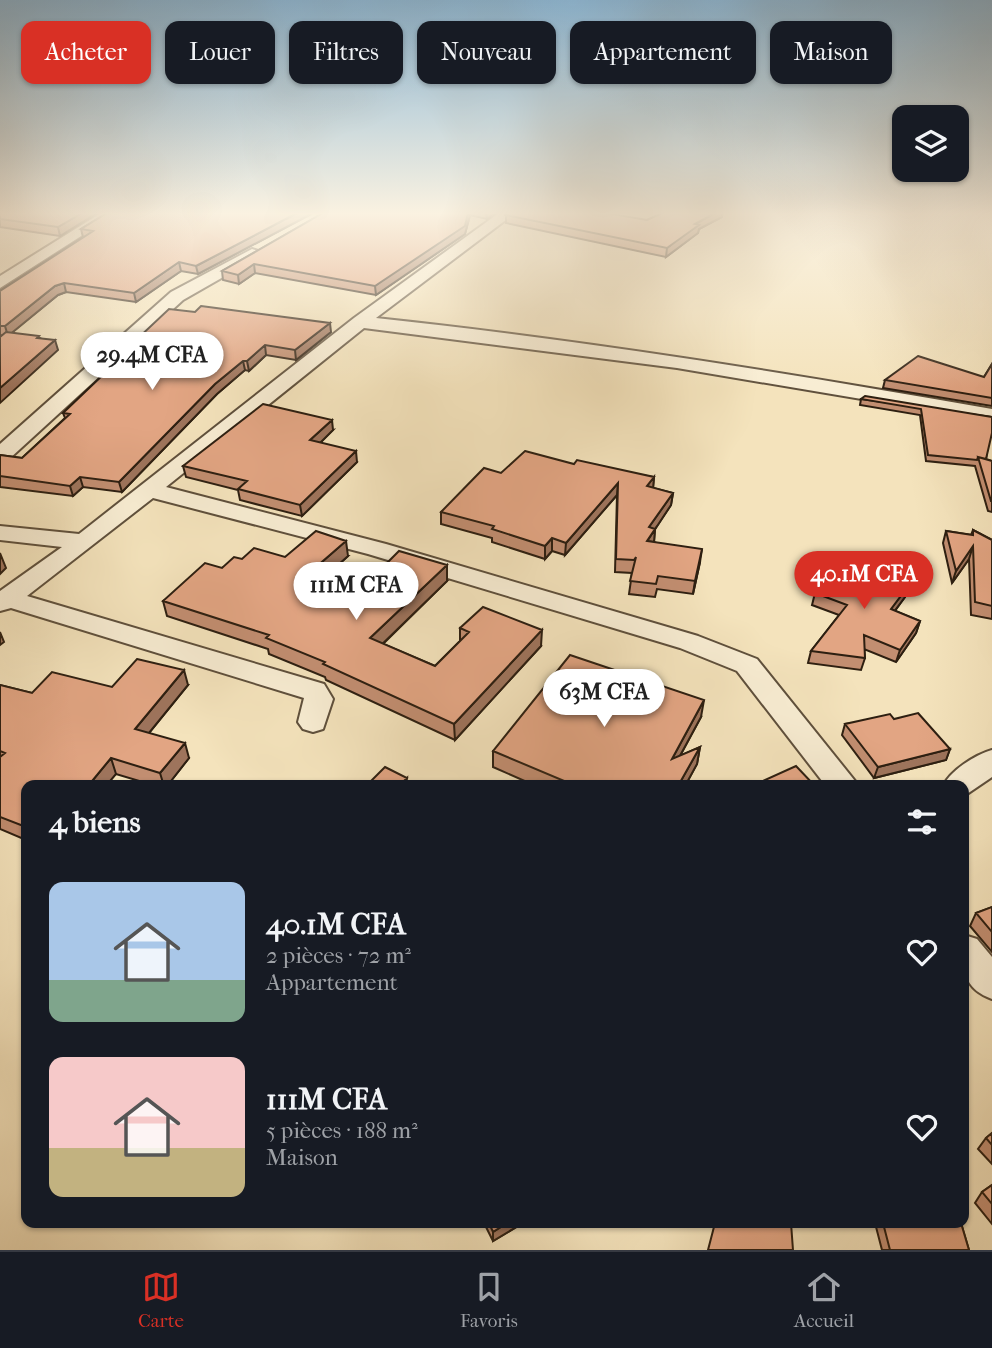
<!DOCTYPE html>
<html lang="fr">
<head>
<meta charset="utf-8">
<style>
  :root { --surface:#171b24; --page:#20242c; --text:#f1f3f6; --muted:#9ea1a6; --line:#363941; --accent:#d93025 }
  body { margin:0; font-family:"IM FELL French Canon",serif; background:var(--page); color:var(--text); height:100vh; display:flex; flex-direction:column; font-size:26px; white-space:nowrap }
  * { box-sizing:border-box; margin:0 }
  p { font-size:23px; color:var(--muted) }
  .icon { flex:none; width:38px; height:38px; fill:none; stroke:currentColor; stroke-width:2; stroke-linecap:round; stroke-linejoin:round }
  .map { position:relative; flex:1; overflow:hidden }
  .details { position:absolute; left:21px; top:780px; width:948px; height:448px; display:flex; flex-direction:column; background:var(--surface); border-radius:14px; box-shadow:0 2px 5px #0004 }
  .details>* { flex:none }
  .guide { position:absolute; left:21px; top:21px; width:950px; height:63px; display:flex; gap:14px }
  .controls { position:absolute; left:892px; top:105px; display:grid; gap:14px }
  .controls a { display:grid; place-items:center; width:77px; height:77px; border-radius:14px; background:var(--surface); box-shadow:0 2px 5px #0004; font-size:35px }
  .price { position:absolute; translate:-50% -60px; padding:0 16px; border-radius:24px; background:#fff; color:#222; font-size:23px; line-height:46px; filter:drop-shadow(0 2px 4px #0008) }
  .price::after { content:''; position:absolute; left:50%; top:42px; width:21px; height:16px; margin-left:-10px; background:inherit; clip-path:polygon(0 0,100% 0,50% 100%) }
  .price.selected { background:var(--accent); color:#fff }
  ul { padding:0; list-style:none }
  li { display:flex; align-items:center; gap:21px; height:175px; padding:0 28px }
  li span { display:grid; place-items:center; flex:none; width:196px; height:140px; border-radius:14px; color:#555 }
  li>.icon { margin-inline-start:auto }
  span .icon { width:84px; height:84px; fill:#fffc; stroke-width:1 }
  li b { font-size:30px }
  h2 { display:flex; justify-content:space-between; align-items:center; height:84px; padding:0 28px; font-size:30px }
  .chip { padding:0 24px; border-radius:14px; background:var(--surface); box-shadow:0 2px 5px #0004; font-size:24px; line-height:63px }
  .chip.selected { background:var(--accent); color:#fff }
  .tab-bar { display:flex; justify-content:space-around; align-items:center; height:98px; border-top:2px solid var(--line); background:var(--surface); font-size:19px; color:var(--muted) }
  .tab-bar a { display:grid; justify-items:center; gap:4px }
  .tab-bar .selected { color:var(--accent) }
  .map>svg:first-child { display:block }
  .lines { fill:none; stroke-linecap:round; stroke-linejoin:round }
  .minor-casing { stroke:#5f503c; stroke-width:4 }
  .minor { fill:#f8edd3; fill-rule:evenodd }
  .wall { fill:#c28e71; stroke:#2d1f11; stroke-width:2 }
  .shaded-wall { fill:#9e745c; stroke:#2d1f11; stroke-width:2 }
  .building { fill:#e2a583; stroke:#2d1f11; stroke-width:2 }
</style>
</head>
<body>
<div class="map">
<svg width="992" height="1250" viewBox="0 0 992 1250">
  <rect width="100%" height="100%" fill="#f4e3bc"/>
  <filter id="stains"><feTurbulence type="fractalNoise" baseFrequency=".00286" numOctaves="4"/><feColorMatrix values="0 0 0 0 .2 0 0 0 0 .09 0 0 0 0 .02 0 0 0 .5 -.17"/></filter>
  <radialGradient id="worn" r=".72"><stop offset=".6" stop-color="#630" stop-opacity="0"/><stop offset="1" stop-color="#630" stop-opacity=".3"/></radialGradient>
  <g class="lines">
    <g class="minor-casing">
      <path id="minor" d="M 101,213 L 117,213 L 0,288 L 0,276 Z
        M 499,213 L 515,213 L 376,318 C 583,340 787,373 992,409 L 992,421 L 677,368 L 364,328 L 166,487 L 386,544 L 698,636 L 757,659 L 859,786 L 826,786 L 737,671 L 680,648 L 368,554 L 153,498 L 27,596 L 324,684 L 333,699 L 323,729 L 313,732 L 303,729 L 298,722 L 304,698 L 11,608 L 0,611 L 0,591 L 62,547 L 0,540 L 0,526 L 79,534 L 354,318 Z
        M 252,249 L 258,251 L 260,254 L 258,257 L 183,300 L 8,460 L 0,461 L 0,444 L 171,292 Z
        M 992,750 L 992,777 L 964,796 L 964,786 L 943,786 C 951,770 975,755 992,750 Z
        M 964,935 L 977,939 L 992,957 L 992,999 C 959,987 964,965 964,935 Z"/>
    </g>
    <use href="#minor" class="minor"/>
  </g>
  <path class="wall" d="M 3,213 L 97,213 L 60,236 L 0,227 L 0,214 Z
    M 107,213 L 313,213 L 198,274 L 181,271 L 136,302 L 66,292 L 58,295 L 11,333 L 40,338 L 58,350 L 0,335 L 0,291 L 83,237 L 81,229 Z
    M 323,213 L 496,213 L 487,219 L 470,215 L 465,234 L 376,295 L 255,273 L 239,284 L 223,280 L 222,271 Z
    M 662,213 L 722,213 L 722,217 L 699,229 L 698,233 L 666,257 L 506,223 L 506,215 L 647,220 Z
    M 331,332 L 296,360 L 266,355 L 249,371 L 245,370 L 217,394 L 122,492 L 83,487 L 73,496 L 0,487 L 0,455 L 22,458 L 65,418 L 63,413 L 103,375 L 102,372 Z
    M 992,364 L 992,406 L 883,388 L 885,380 L 984,377 Z
    M 861,399 L 992,417 L 986,459 L 992,461 L 992,512 L 988,511 L 975,466 L 926,461 L 920,415 L 860,405 Z
    M 333,430 L 320,443 L 357,462 L 302,516 L 240,500 L 238,490 L 186,477 L 183,466 Z
    M 574,464 L 654,477 L 653,488 L 673,493 L 671,505 L 655,529 L 654,542 L 700,562 L 693,594 L 657,589 L 655,597 L 629,594 L 632,573 L 615,572 L 617,495 L 565,555 L 552,551 L 545,559 L 492,542 L 492,538 L 441,524 L 441,512 L 501,473 Z
    M 973,530 L 992,540 L 992,619 L 971,615 L 969,559 L 952,583 L 943,543 L 946,531 L 971,535 Z
    M 348,556 L 328,574 L 363,587 L 447,581 L 383,644 L 435,666 L 460,641 L 460,628 L 541,646 L 455,740 L 326,680 L 325,677 L 269,654 L 268,649 L 167,616 L 163,601 L 222,568 L 242,559 L 285,557 Z
    M 815,593 L 905,597 L 895,611 L 920,621 L 916,633 L 896,662 L 864,649 L 865,658 L 861,670 L 808,663 L 811,651 L 839,615 L 812,605 Z
    M 0,685 L 32,693 L 112,687 L 188,685 L 149,733 L 189,758 L 167,786 L 156,786 L 116,774 L 26,786 L 26,840 L 0,829 Z
    M 701,717 L 680,756 L 700,747 L 697,764 L 685,786 L 536,786 L 493,767 L 493,751 Z
    M 894,719 L 950,749 L 946,760 L 874,778 L 842,735 L 845,724 Z
    M 992,907 L 992,952 L 970,926 L 976,913 Z
    M 992,1133 L 992,1164 L 978,1149 L 986,1138 Z
    M 992,1185 L 992,1224 L 975,1203 L 982,1192 Z
    M 484,1223 L 523,1223 L 493,1241 Z
    M 875,1223 L 961,1223 L 969,1250 L 882,1250 Z"/>
  <path class="shaded-wall" d="M 82,213 L 97,213 L 60,236 L 58,227 Z
    M 297,213 L 313,213 L 198,274 L 196,266 Z
    M 468,213 L 469,213 L 470,215 L 465,234 L 376,295 L 375,286 Z
    M 486,213 L 496,213 L 487,219 Z
    M 715,213 L 722,213 L 722,217 L 699,229 L 698,233 L 666,257 L 667,248 L 695,224 Z
    M 179,262 L 181,271 L 136,302 L 134,293 Z
    M 254,264 L 255,273 L 239,284 L 238,275 Z
    M 64,283 L 66,292 L 58,295 L 8,336 L 5,326 L 55,286 Z
    M 330,323 L 331,332 L 296,360 L 295,350 Z
    M 55,340 L 58,350 L 0,403 L 0,388 Z
    M 265,345 L 266,355 L 249,371 L 247,361 Z
    M 243,361 L 245,370 L 217,394 L 122,492 L 119,482 L 215,384 Z
    M 332,420 L 333,430 L 312,451 L 310,440 Z
    M 356,451 L 357,462 L 302,516 L 300,505 Z
    M 80,477 L 83,487 L 73,496 L 70,486 Z
    M 654,477 L 653,489 L 647,486 Z
    M 618,483 L 617,495 L 565,555 L 566,543 Z
    M 673,493 L 671,505 L 648,540 L 649,527 Z
    M 655,529 L 654,542 L 647,541 Z
    M 552,538 L 552,551 L 545,559 L 545,546 Z
    M 346,541 L 348,556 L 317,584 L 315,568 Z
    M 973,546 L 969,559 L 952,583 L 956,571 Z
    M 702,549 L 700,562 L 693,594 L 695,581 Z
    M 0,553 L 6,568 L 0,574 Z
    M 447,565 L 447,581 L 372,654 L 370,638 Z
    M 909,585 L 905,597 L 887,621 L 891,609 Z
    M 920,621 L 916,633 L 896,662 L 900,650 Z
    M 542,630 L 541,646 L 455,740 L 454,724 Z
    M 0,632 L 4,642 L 0,645 Z
    M 184,670 L 188,685 L 140,744 L 135,729 Z
    M 704,700 L 701,717 L 669,776 L 672,759 Z
    M 185,743 L 189,758 L 167,786 L 164,786 L 160,773 Z
    M 700,747 L 697,764 L 685,786 L 678,786 Z
    M 950,749 L 946,760 L 874,778 L 878,767 Z
    M 111,758 L 116,774 L 106,786 L 88,786 Z
    M 407,778 L 406,786 L 399,786 Z
    M 507,1223 L 523,1223 L 493,1241 L 493,1232 Z"/>
  <path class="building" d="M 3,213 L 82,213 L 58,227 L 0,219 L 0,214 Z
    M 107,213 L 297,213 L 196,266 L 179,262 L 134,293 L 64,283 L 55,286 L 5,326 L 0,326 L 0,291 L 93,231 L 81,229 Z
    M 323,213 L 468,213 L 465,226 L 375,286 L 254,264 L 238,275 L 222,271 Z
    M 509,213 L 607,213 L 647,220 L 662,213 L 715,213 L 695,224 L 699,225 L 667,248 L 506,215 Z
    M 201,306 L 330,323 L 295,350 L 265,345 L 247,361 L 243,361 L 215,384 L 119,482 L 80,477 L 70,486 L 0,476 L 0,455 L 22,458 L 70,414 L 63,413 L 105,373 L 102,372 L 169,309 L 195,312 Z
    M 6,332 L 39,336 L 37,338 L 55,340 L 0,388 L 0,337 Z
    M 918,356 L 984,377 L 992,364 L 992,398 L 885,380 Z
    M 865,396 L 992,417 L 992,433 L 986,459 L 978,457 L 977,460 L 928,455 L 921,409 L 861,399 Z
    M 263,404 L 332,420 L 310,440 L 356,451 L 300,505 L 238,489 L 247,481 L 183,466 Z
    M 525,451 L 574,464 L 577,460 L 654,477 L 647,486 L 673,493 L 649,527 L 655,529 L 647,541 L 702,549 L 695,581 L 658,576 L 656,584 L 630,581 L 636,557 L 634,560 L 616,559 L 618,483 L 566,543 L 552,538 L 545,546 L 492,529 L 494,526 L 441,512 L 484,468 L 501,473 Z
    M 978,457 L 992,461 L 992,501 L 991,501 Z
    M 973,530 L 992,540 L 992,606 L 975,602 L 973,546 L 956,571 L 946,531 L 973,535 Z
    M 316,531 L 346,541 L 315,568 L 363,587 L 399,551 L 447,565 L 370,638 L 435,666 L 469,632 L 460,628 L 483,607 L 542,630 L 454,724 L 323,664 L 325,662 L 266,638 L 269,635 L 163,601 L 205,563 L 222,568 L 234,557 L 242,559 L 254,548 L 285,557 Z
    M 843,560 L 909,585 L 891,609 L 920,621 L 900,650 L 864,635 L 865,658 L 811,651 L 847,605 L 815,593 Z
    M 570,655 L 704,700 L 672,759 L 700,747 L 678,786 L 576,786 L 493,751 Z
    M 137,659 L 184,670 L 135,729 L 185,743 L 160,773 L 111,758 L 88,786 L 26,786 L 26,827 L 0,817 L 0,757 L 5,753 L 0,751 L 0,685 L 32,693 L 52,672 L 112,687 Z
    M 918,713 L 950,749 L 878,767 L 845,724 L 890,714 L 894,719 Z
    M 796,766 L 815,786 L 752,786 Z
    M 385,767 L 407,778 L 399,786 L 366,786 Z
    M 992,907 L 992,932 L 976,913 Z
    M 992,1133 L 992,1145 L 986,1138 Z
    M 992,1185 L 992,1204 L 982,1192 Z
    M 489,1223 L 507,1223 L 493,1232 Z
    M 715,1223 L 791,1223 L 793,1250 L 708,1250 Z
    M 883,1223 L 961,1223 L 969,1250 L 890,1250 Z"/>
  <linearGradient id="sky" x2="0" y2="1"><stop stop-color="#8bb7d6"/><stop offset="0.55" stop-color="#faf2e1"/><stop offset="1" stop-color="#faf2e1" stop-opacity="0"/></linearGradient>
  <rect width="992" height="388" fill="url(#sky)"/>
  <rect width="100%" height="100%" filter="url(#stains)"/>
  <rect width="100%" height="100%" fill="url(#worn)"/>
</svg>
<div class="controls">
<a><svg class="icon" aria-label="layers" viewBox="0 0 24 24"><path d="M12 4l9 5-9 5-9-5zM3 14l9 5 9-5"/></svg></a>
</div>
<b class="price" style="left:152px;top:392px">29.4M CFA</b>
<b class="price selected" style="left:864px;top:611px">40.1M CFA</b>
<b class="price" style="left:356px;top:622px">111M CFA</b>
<b class="price" style="left:604px;top:729px">63M CFA</b>
<div class="guide">
<a class="chip selected">Acheter</a>
<a class="chip">Louer</a>
<a class="chip">Filtres</a>
<a class="chip">Nouveau</a>
<a class="chip">Appartement</a>
<a class="chip">Maison</a>
</div>
<section class="details">
<h2>4 biens<svg class="icon" aria-label="filters" viewBox="0 0 24 24"><path d="M4 7h16M4 17h16"/><circle cx="9" cy="7" r="2"/><circle cx="15" cy="17" r="2"/></svg></h2>
<ul>
<li><span style="background:linear-gradient(#a9c7e8 70%,#7fa58c 0)"><svg class="icon" aria-label="home" viewBox="0 0 24 24"><path d="M3 11l9-7 9 7M6 9v11h12V9"/></svg></span><div><b>40.1M CFA</b><p>2 pièces · 72 m²</p><p>Appartement</p></div><svg class="icon" aria-label="heart" viewBox="0 0 24 24"><path d="M12 20l-8-8c-3-5 5-10 8-4 3-6 11-1 8 4z"/></svg></li>
<li><span style="background:linear-gradient(#f6c9c9 65%,#c2b280 0)"><svg class="icon" aria-label="home" viewBox="0 0 24 24"><path d="M3 11l9-7 9 7M6 9v11h12V9"/></svg></span><div><b>111M CFA</b><p>5 pièces · 188 m²</p><p>Maison</p></div><svg class="icon" aria-label="heart" viewBox="0 0 24 24"><path d="M12 20l-8-8c-3-5 5-10 8-4 3-6 11-1 8 4z"/></svg></li>
</ul>
</section>
</div>
<nav class="tab-bar">
<a class="selected"><svg class="icon" aria-label="map" viewBox="0 0 24 24"><path d="M3 6l6-2 6 2 6-2v14l-6 2-6-2-6 2zM9 4v14M15 6v14"/></svg>Carte</a>
<a><svg class="icon" aria-label="saved" viewBox="0 0 24 24"><path d="M7 4h10v16l-5-4-5 4z"/></svg>Favoris</a>
<a><svg class="icon" aria-label="home" viewBox="0 0 24 24"><path d="M3 11l9-7 9 7M6 9v11h12V9"/></svg>Accueil</a>
</nav>
</body>
</html>
